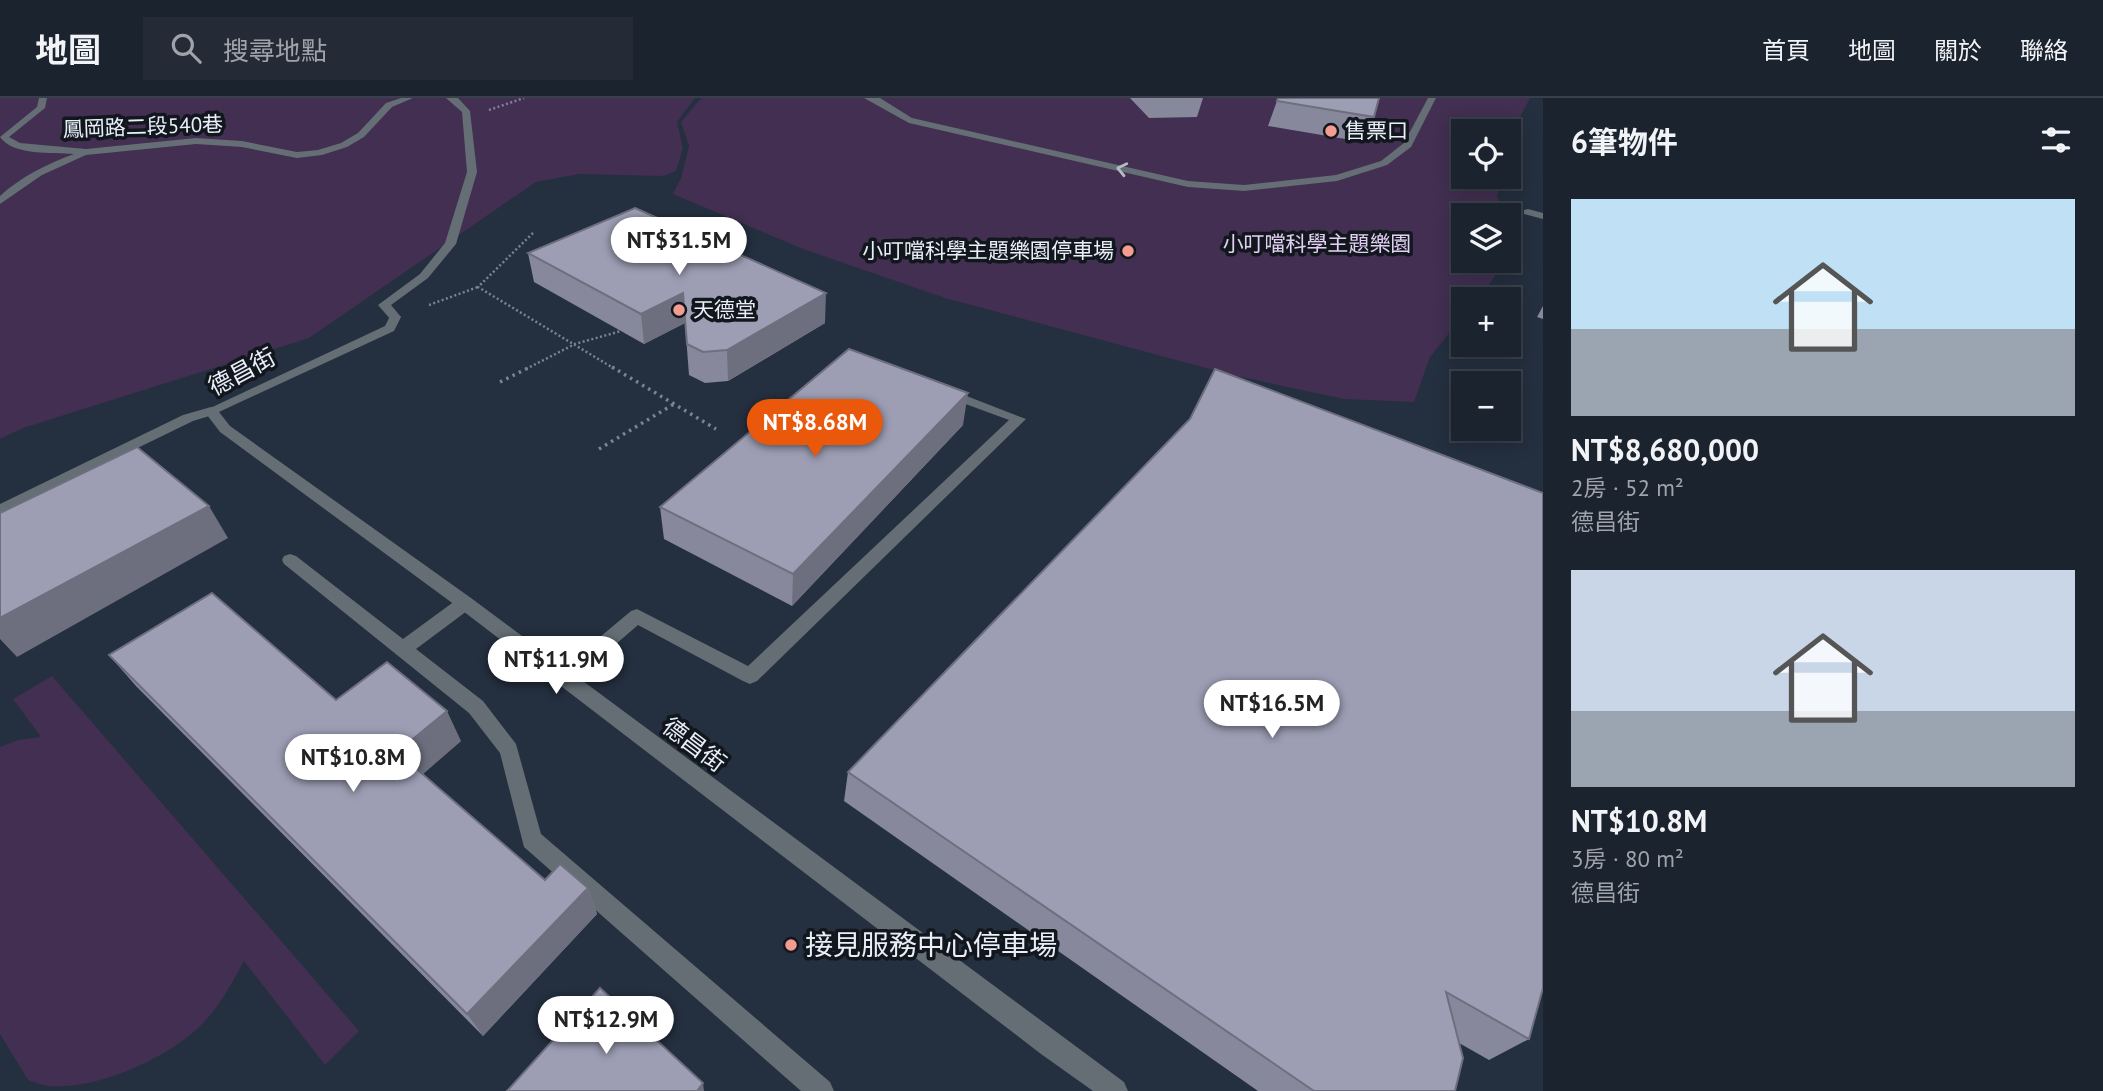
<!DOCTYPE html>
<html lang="zh-TW">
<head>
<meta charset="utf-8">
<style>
  :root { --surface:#1b232f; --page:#242b37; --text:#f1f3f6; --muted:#a0a4aa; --line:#39404b; --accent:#ea580c }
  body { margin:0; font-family:"PT Sans","Noto Sans TC",sans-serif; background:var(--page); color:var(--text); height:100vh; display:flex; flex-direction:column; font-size:26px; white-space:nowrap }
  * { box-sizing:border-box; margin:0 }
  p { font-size:23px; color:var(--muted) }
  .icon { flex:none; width:38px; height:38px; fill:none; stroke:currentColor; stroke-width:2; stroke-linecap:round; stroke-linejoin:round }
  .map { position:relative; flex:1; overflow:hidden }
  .panel { display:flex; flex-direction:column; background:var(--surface); width:560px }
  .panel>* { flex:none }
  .fabs { position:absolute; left:1451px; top:21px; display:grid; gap:14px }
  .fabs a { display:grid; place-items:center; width:70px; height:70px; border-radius:0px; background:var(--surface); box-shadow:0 4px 18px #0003,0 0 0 2px var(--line); font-size:35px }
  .price { position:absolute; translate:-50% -60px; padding:0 16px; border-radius:24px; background:#fff; color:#222; font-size:23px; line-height:46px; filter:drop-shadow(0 2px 4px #0008) }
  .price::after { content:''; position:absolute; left:50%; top:42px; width:21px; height:16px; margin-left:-10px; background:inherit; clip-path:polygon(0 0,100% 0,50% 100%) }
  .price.current { background:var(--accent); color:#fff }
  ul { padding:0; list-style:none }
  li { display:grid; align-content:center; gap:14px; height:371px; padding:0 28px }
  li span { display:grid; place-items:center; height:217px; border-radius:0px; color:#555 }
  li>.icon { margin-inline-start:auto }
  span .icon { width:126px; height:126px; fill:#fffc; stroke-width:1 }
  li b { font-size:30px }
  h2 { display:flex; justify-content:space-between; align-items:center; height:84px; padding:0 28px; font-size:30px }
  header { display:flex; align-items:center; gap:42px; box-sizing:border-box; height:98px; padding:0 35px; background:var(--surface); border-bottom:2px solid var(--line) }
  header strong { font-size:33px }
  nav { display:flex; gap:38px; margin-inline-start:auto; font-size:24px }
  .search { width:490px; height:63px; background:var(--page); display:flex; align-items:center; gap:18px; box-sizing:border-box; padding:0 24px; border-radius:0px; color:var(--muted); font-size:26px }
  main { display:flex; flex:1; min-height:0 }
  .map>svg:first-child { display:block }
  .green { fill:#422f51 }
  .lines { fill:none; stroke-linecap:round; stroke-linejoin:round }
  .path-far1 { stroke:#7b8492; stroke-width:2.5; stroke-dasharray:2 2.5; stroke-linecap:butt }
  .path { stroke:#7b8492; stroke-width:3.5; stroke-dasharray:2.5 4.5; stroke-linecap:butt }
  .service { fill:#646e74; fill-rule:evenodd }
  .minor { fill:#646e74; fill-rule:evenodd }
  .wall { fill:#87889b }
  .shaded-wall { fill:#6e6f7e }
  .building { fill:#9d9eb4; stroke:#6e6f7e; stroke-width:2 }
  .oneway { stroke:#b3bbc4 }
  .poi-dot { fill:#f59c92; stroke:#12171e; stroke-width:2.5 }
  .labels { text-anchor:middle; stroke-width:7; stroke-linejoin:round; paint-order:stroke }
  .far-street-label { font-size:21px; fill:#e8eff9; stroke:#12171e }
  .far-poi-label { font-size:21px; fill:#e8eff9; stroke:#12171e; text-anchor:start }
  .far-park-label { font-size:21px; fill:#e2cff3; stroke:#12171e }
  .street-label { font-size:24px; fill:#e8eff9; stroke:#12171e }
  .near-poi-label { font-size:28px; fill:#e8eff9; stroke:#12171e; text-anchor:start }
</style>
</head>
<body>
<header>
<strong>地圖</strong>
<div class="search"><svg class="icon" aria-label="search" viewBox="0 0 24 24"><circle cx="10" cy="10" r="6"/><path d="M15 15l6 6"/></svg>搜尋地點</div>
<nav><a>首頁</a><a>地圖</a><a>關於</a><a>聯絡</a></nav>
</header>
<main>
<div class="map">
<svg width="1543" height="993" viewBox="0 0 1543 993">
  <rect width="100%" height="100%" fill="#242f3f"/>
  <path class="green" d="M 0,0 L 695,0 L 677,24 L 683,50 L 676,73 L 664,78 L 579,76 L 536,84 L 309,240 L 23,330 L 0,341 Z
    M 701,0 L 1530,0 L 1511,37 L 1513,51 L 1509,64 L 1508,33 L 1463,33 L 1463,79 L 1503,79 L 1497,97 L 1502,117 L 1463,117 L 1463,163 L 1504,163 L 1480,201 L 1463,201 L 1463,218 L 1430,259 L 1414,304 L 1344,301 L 1232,277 L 945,200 L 803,151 L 673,96 L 681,80 L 689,48 L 681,24 Z
    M 52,578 L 359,933 L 325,967 L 244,863 C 231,886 221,907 202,926 C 171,959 95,993 49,988 C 42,987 35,984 28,982 L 0,936 L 0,649 L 18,642 L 41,639 L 13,601 Z"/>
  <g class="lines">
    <path class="path-far1" d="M 489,12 L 524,0
      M 533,135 L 478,189 L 615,271
      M 429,207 L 478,189
      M 526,271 L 575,246 L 621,233"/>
    <path class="path" d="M 612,269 L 716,331
      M 500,284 L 530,269
      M 599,351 L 674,306"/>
    <path class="service" d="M 39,0 L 47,0 L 45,10 L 9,39 L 20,45 L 86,51 L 196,40 L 242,43 L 297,54 L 318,52 L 341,45 L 358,35 L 386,5 L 401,0 L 413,0 L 392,9 L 364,39 L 347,49 L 322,57 L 297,60 L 242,49 L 196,46 L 86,57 L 42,77 L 0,106 L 0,98 C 22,78 47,66 74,56 C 53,54 13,58 0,39 L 37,9 Z
      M 446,0 L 458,0 L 470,13 L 477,74 L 456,146 L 428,180 L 391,207 L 401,219 L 395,223 L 391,222 L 378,207 L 420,176 L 445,145 L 467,74 L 462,14 Z
      M 864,0 L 880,0 L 912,20 L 1188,83 L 1244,87 L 1336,77 L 1381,63 L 1404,45 L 1428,0 L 1436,0 L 1411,49 L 1387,67 L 1337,83 L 1244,93 L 1188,89 L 909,25 Z
      M 1528,111 L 1543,115 L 1543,121 L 1524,116 L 1524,112 Z
      M 946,290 L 1026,321 L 757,583 L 750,586 L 743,583 L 638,527 L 571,585 L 564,588 L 557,585 L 554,580 L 557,575 L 631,513 L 637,511 L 748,568 L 1009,322 L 941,297 L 939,294 Z
      M 211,309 L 216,310 L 216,316 L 193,323 L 0,417 L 0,406 L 183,317 Z
      M 290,456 L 296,458 L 403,541 L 459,500 L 471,500 L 474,505 L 471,510 L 416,551 L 483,603 L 516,646 L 541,736 L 830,984 L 834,993 L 801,993 L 524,749 L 500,655 L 469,615 L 284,466 L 282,462 L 284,458 Z"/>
    <path class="minor" d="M 395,215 L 401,219 L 394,233 L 219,314 L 230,328 L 471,500 L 1124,984 L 1128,993 L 1093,993 L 1041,956 L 459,510 L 220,334 L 204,313 L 385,228 L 391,216 Z"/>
  </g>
  <path class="wall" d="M 1130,0 L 1203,0 L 1197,19 L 1149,20 Z
    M 1278,0 L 1374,19 L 1363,44 L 1268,28 Z
    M 528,155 L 825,225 L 728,283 L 705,285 L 689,277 L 685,225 L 644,246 L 534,184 Z
    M 1543,208 L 1543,221 L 1537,219 Z
    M 1190,321 L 1529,941 L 1489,962 L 1459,945 L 1455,993 L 1258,993 L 844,703 L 848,674 Z
    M 963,327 L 792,508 L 664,441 L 660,409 Z
    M 109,557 L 461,643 L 422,676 L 545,782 L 588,790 L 597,816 L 483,938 L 136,588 Z"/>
  <path class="shaded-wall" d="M 683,195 L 685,225 L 644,246 L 641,216 Z
    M 826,195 L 825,225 L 728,283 L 727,252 Z
    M 968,295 L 963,327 L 792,508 L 793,476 Z
    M 209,408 L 228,440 L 17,559 L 0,541 L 0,520 Z
    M 447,613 L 461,643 L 414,684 L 397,654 Z
    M 588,790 L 597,816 L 483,938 L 467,916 Z
    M 703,985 L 704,993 L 697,993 Z"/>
  <path class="building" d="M 1278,0 L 1379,0 L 1374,19 L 1277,3 Z
    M 635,110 L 826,195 L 727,252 L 703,254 L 687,246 L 683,195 L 641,216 L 528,155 Z
    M 849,251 L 968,295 L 793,476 L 660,409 Z
    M 1215,271 L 1543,395 L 1543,890 L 1529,941 L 1446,894 L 1463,960 L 1455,993 L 1314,993 L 848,674 L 1190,321 Z
    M 137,349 L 209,408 L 0,520 L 0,415 Z
    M 212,495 L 336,602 L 387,564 L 447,613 L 397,654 L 545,782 L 560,766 L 588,790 L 467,916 L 109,557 Z
    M 600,890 L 703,985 L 697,993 L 507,993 Z"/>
  <defs><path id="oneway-chevron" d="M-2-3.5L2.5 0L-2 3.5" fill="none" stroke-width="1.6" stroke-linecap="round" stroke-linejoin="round" transform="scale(1.75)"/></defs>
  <use class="oneway" href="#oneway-chevron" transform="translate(1122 71) rotate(-167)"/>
  <g class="poi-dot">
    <circle cx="1331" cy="33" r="7"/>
    <circle cx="1128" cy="153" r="7"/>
    <circle cx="679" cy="212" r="7"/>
    <circle cx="791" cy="847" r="7"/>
  </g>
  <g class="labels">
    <g class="far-street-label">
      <text transform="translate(143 29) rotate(-2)" y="7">鳳岡路二段540巷</text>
    </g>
    <g class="far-poi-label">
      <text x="1345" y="40">售票口</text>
      <text x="1114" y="160" text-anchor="end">小叮噹科學主題樂園停車場</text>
      <text x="693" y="219">天德堂</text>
    </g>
    <g class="far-park-label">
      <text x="1317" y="153">小叮噹科學主題樂園</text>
    </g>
    <g class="street-label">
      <text transform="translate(242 274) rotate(-28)" y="8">德昌街</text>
      <text transform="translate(694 647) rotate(37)" y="8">德昌街</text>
    </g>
    <g class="near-poi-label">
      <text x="805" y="857">接見服務中心停車場</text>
    </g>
  </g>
</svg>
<div class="fabs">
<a><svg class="icon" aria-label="locate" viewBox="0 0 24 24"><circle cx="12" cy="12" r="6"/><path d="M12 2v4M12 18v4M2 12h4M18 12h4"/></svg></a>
<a><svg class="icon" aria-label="layers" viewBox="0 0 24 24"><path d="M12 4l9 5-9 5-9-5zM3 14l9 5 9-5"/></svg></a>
<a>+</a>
<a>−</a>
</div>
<b class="price" style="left:679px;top:179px">NT$31.5M</b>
<b class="price current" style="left:815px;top:361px">NT$8.68M</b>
<b class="price" style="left:556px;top:598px">NT$11.9M</b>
<b class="price" style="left:1272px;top:642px">NT$16.5M</b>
<b class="price" style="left:353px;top:696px">NT$10.8M</b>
<b class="price" style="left:606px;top:958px">NT$12.9M</b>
</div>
<section class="panel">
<h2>6筆物件<svg class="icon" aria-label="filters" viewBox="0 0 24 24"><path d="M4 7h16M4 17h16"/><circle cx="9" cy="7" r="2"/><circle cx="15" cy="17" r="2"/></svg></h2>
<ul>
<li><span style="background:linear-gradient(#bfe0f5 60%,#9aa5b1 0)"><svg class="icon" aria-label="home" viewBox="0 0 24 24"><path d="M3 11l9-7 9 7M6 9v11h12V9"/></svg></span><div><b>NT$8,680,000</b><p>2房 · 52 m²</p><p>德昌街</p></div></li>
<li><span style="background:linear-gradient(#c9d6e8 65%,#9aa5b1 0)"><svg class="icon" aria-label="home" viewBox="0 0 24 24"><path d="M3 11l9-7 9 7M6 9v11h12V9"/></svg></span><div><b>NT$10.8M</b><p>3房 · 80 m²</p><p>德昌街</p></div></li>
</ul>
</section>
</main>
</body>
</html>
